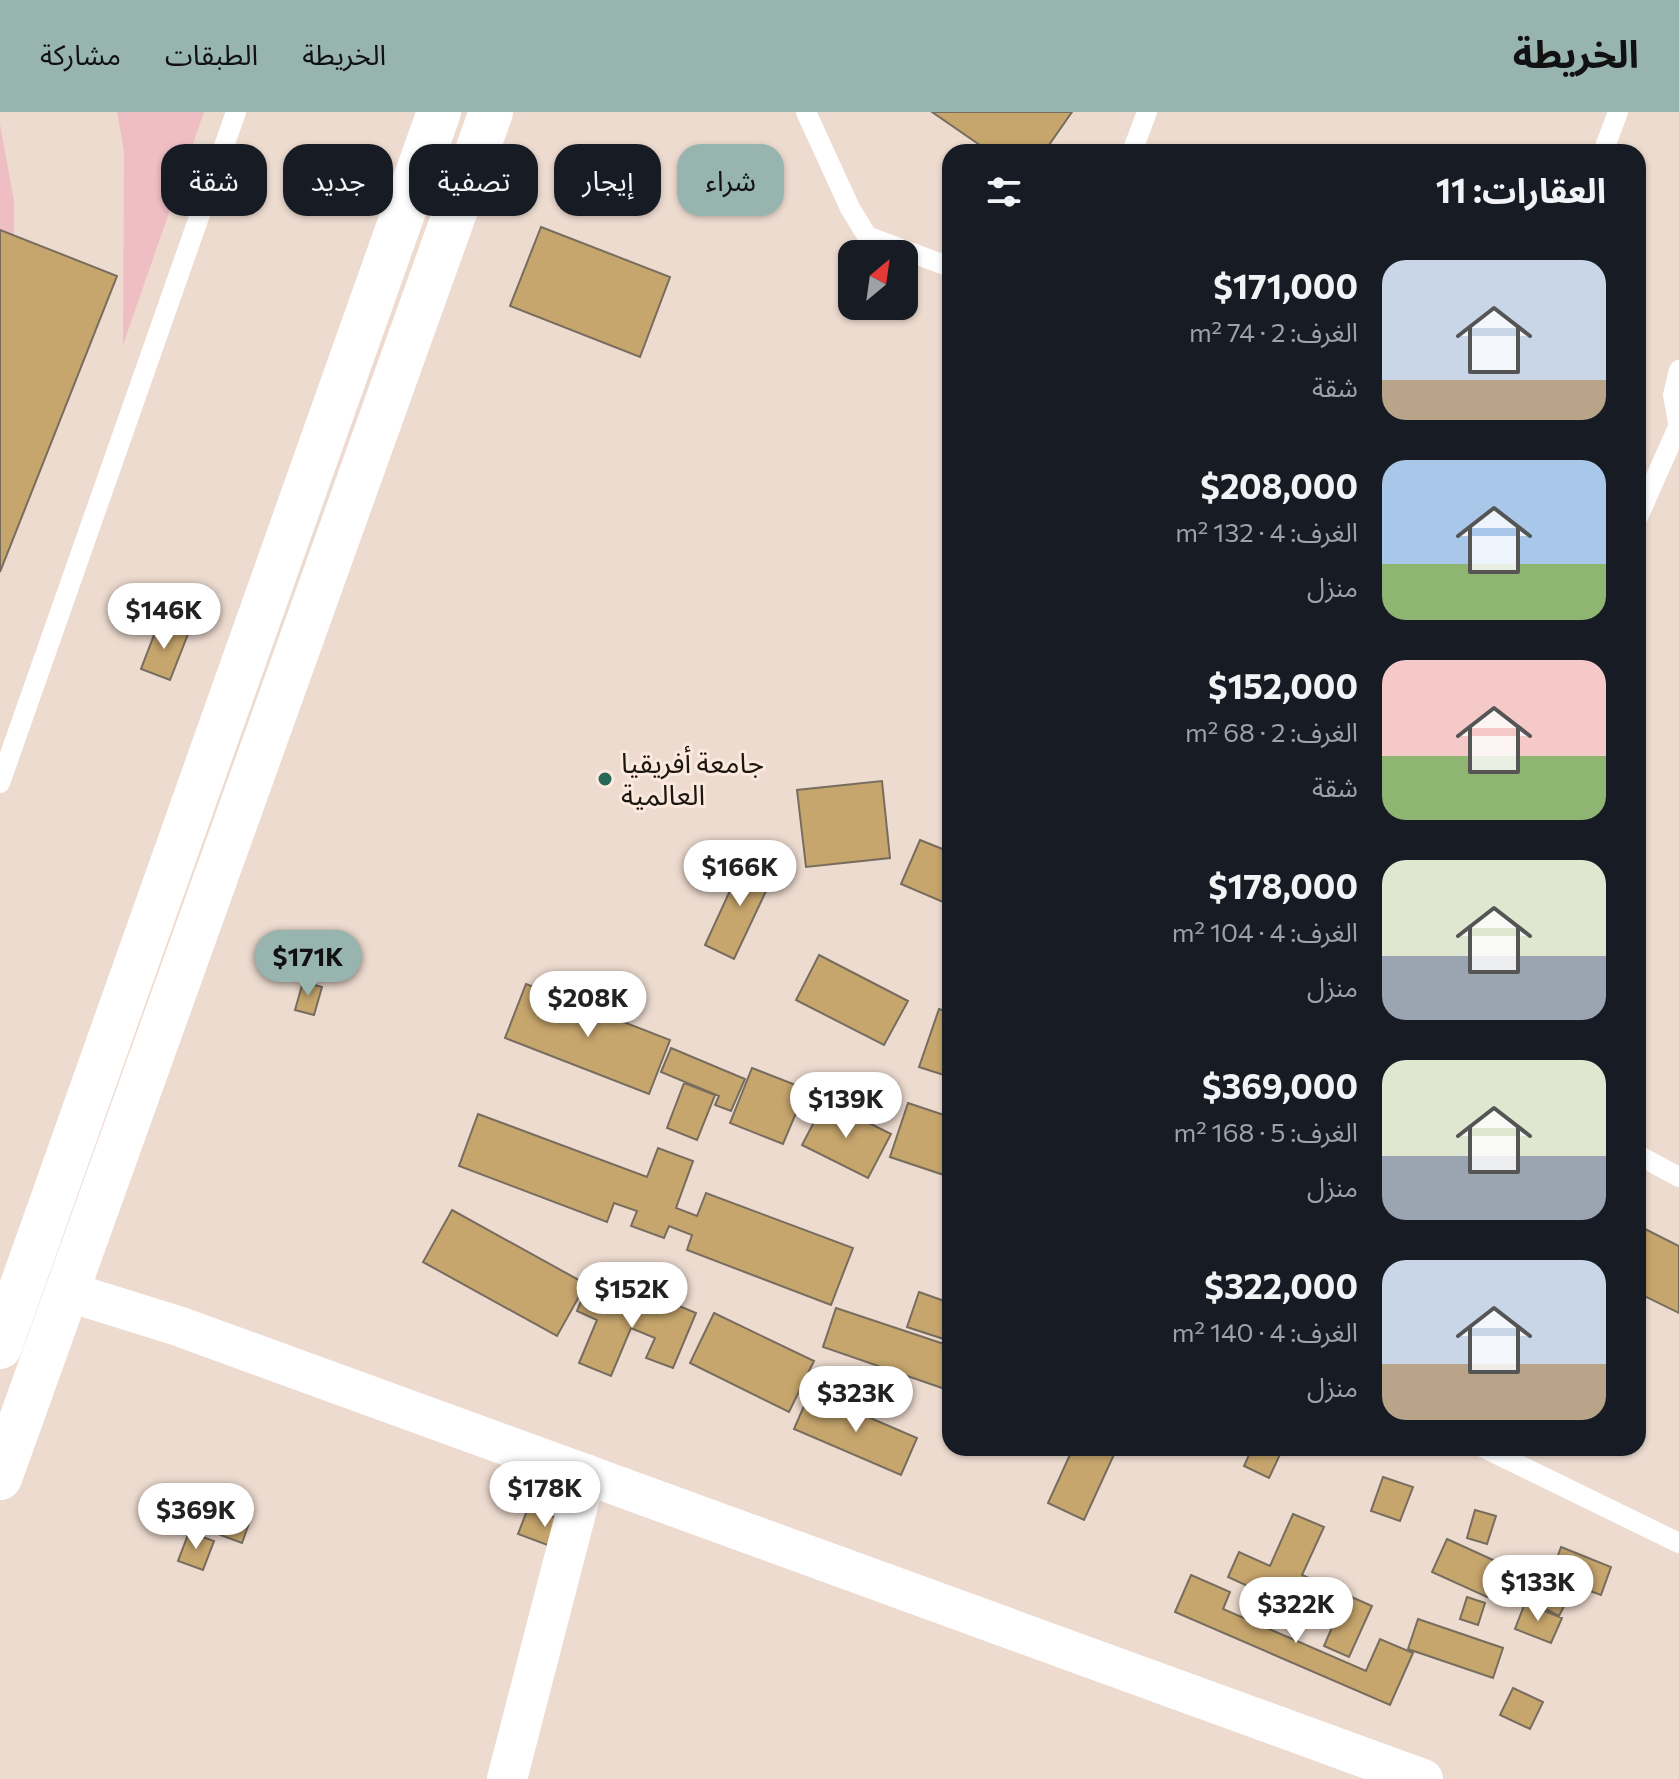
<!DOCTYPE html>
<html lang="ar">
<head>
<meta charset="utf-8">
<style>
  :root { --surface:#171b24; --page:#242831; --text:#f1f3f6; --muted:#9ea1a6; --accent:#97b4ae }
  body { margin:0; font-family:Commissioner,"Noto Sans Arabic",sans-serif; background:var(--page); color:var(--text); direction:rtl; height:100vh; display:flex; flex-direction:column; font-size:30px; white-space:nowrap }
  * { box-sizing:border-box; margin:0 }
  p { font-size:26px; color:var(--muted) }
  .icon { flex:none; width:44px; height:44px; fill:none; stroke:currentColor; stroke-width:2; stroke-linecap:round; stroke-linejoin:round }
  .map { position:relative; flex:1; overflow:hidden; direction:ltr }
  .panel { position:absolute; left:942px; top:32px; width:704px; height:1312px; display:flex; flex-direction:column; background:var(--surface); border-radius:24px; box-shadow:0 2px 6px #0004; direction:rtl }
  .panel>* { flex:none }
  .guide { position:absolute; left:24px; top:32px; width:760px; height:72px; direction:rtl; display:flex; gap:16px }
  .needle { width:52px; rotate:29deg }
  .tools { position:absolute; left:838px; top:128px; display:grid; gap:16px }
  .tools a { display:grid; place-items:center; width:80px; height:80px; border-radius:16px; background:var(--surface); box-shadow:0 2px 6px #0004; font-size:40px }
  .price { position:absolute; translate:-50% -68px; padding:0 18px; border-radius:28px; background:#fff; color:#222; font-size:26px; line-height:52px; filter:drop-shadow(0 2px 4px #0008) }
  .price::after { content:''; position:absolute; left:50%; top:48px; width:24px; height:18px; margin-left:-12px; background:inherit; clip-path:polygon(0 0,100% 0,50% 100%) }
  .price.on { background:var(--accent); color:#111 }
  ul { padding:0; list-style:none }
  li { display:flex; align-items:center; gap:24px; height:200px; padding:0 40px }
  li span { display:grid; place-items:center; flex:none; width:224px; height:160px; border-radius:24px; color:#555 }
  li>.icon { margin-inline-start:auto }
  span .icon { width:96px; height:96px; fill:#fffc; stroke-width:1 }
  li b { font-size:34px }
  h2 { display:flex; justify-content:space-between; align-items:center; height:96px; padding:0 40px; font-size:34px }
  .tag { padding:0 28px; border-radius:24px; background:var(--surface); box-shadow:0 2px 6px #0004; font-size:28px; line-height:72px }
  .tag.on { background:var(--accent); color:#111 }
  header { display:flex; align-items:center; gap:48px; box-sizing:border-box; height:112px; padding:0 40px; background:var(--accent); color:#111 }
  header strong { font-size:38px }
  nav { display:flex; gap:44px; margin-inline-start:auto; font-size:28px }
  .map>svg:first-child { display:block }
  .green { fill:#eebec3 }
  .building { fill:#c7a66d; stroke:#776d5e; stroke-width:2 }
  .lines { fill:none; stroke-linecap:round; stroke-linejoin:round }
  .service { stroke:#fff; stroke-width:20 }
  .minor { stroke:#fff; stroke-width:40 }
  .tertiary { stroke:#fff; stroke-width:44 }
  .poi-dot { fill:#286856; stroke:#fae9dc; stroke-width:3 }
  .labels { text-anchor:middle; stroke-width:6; stroke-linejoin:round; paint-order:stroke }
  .poi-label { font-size:28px; fill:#1c1611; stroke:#fae9dc; text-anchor:start }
</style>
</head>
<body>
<header>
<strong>الخريطة</strong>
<nav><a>الخريطة</a><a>الطبقات</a><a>مشاركة</a></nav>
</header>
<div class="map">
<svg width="1679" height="1667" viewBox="0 0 1679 1667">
  <rect width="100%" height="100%" fill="#eddbcf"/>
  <path class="green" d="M 117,0 L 204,0 L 123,233 L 124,39 Z
    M 0,12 L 14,89 L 14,223 L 0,284 Z"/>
  <path class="building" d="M 932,0 L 1072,0 L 1044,40 L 990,40 Z
    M 541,115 L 670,165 L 640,245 L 510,194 Z
    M 0,118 L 117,164 L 0,460 Z
    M 159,510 L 188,522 L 170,568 L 141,557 Z
    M 882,669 L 890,746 L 806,755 L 797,678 Z
    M 920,728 L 950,740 L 950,793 L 901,772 Z
    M 745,746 L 775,760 L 734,847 L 705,833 Z
    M 819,843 L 908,889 L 884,933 L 796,888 Z
    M 303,870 L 322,875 L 314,903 L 295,898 Z
    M 526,872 L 670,928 L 649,982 L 505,926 Z
    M 939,897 L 950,901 L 950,965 L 919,955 Z
    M 671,936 L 745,967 L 731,999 L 715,993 L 719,984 L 661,960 Z
    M 752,956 L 806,977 L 783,1032 L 730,1011 Z
    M 684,971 L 715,983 L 697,1028 L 667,1016 Z
    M 825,989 L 891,1022 L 868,1066 L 802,1033 Z
    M 908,991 L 950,1005 L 950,1065 L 890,1045 Z
    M 478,1002 L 647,1065 L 658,1036 L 693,1049 L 676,1096 L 697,1104 L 706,1081 L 853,1136 L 831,1193 L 687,1138 L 692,1123 L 669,1114 L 664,1126 L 631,1114 L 637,1099 L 614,1091 L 607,1110 L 459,1054 Z
    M 452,1098 L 586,1172 L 557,1224 L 423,1150 Z
    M 1643,1116 L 1679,1134 L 1679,1201 L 1638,1181 L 1638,1127 Z
    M 587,1175 L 650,1200 L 656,1184 L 696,1201 L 673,1256 L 646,1246 L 655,1226 L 631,1216 L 611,1264 L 579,1251 L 597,1208 L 577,1199 Z
    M 919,1180 L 950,1191 L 950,1229 L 907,1215 Z
    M 836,1196 L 950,1234 L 948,1278 L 823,1235 Z
    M 714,1201 L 814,1249 L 789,1300 L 690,1251 Z
    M 810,1280 L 917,1326 L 901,1363 L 794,1317 Z
    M 1073,1336 L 1117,1336 L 1084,1408 L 1048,1391 Z
    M 1252,1336 L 1283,1336 L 1269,1366 L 1244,1354 Z
    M 1383,1365 L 1413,1375 L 1400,1409 L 1371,1399 Z
    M 226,1390 L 253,1400 L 242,1431 L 215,1421 Z
    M 528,1396 L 571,1411 L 561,1438 L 518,1422 Z
    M 1475,1398 L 1496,1404 L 1487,1432 L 1467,1426 Z
    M 1293,1402 L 1324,1415 L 1302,1463 L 1372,1494 L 1349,1545 L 1324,1534 L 1333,1513 L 1228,1465 L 1239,1440 L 1270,1454 Z
    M 189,1420 L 214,1429 L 203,1458 L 178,1449 Z
    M 1447,1427 L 1502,1452 L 1487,1485 L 1432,1460 Z
    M 1561,1435 L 1611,1455 L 1601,1483 L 1550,1465 Z
    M 1527,1459 L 1571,1481 L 1559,1504 L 1516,1481 Z
    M 1191,1463 L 1230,1480 L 1223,1497 L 1366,1559 L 1380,1527 L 1413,1541 L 1390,1593 L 1175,1500 Z
    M 1467,1485 L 1485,1491 L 1478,1513 L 1460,1507 Z
    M 1525,1491 L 1562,1506 L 1551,1531 L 1515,1517 Z
    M 1418,1507 L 1503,1536 L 1493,1566 L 1408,1537 Z
    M 1513,1576 L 1543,1590 L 1530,1617 L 1500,1603 Z"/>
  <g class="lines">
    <path class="service" d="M 806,0 L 850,96 L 867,124 L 950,155
      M 1132,40 L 1147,0
      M 1603,40 L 1618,0
      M 1679,258 L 1673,283 L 1679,316
      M 1638,405 L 1678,315
      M 0,671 L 236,0
      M 1638,1043 L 1679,1065
      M 1484,1336 L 1679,1431"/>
    <path class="minor" d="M 69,1180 L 178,1214 L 1423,1667
      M 507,1667 L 586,1362"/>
    <path class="tertiary" d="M 0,1235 L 439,0
      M 0,1366 L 491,0"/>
  </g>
  <circle class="poi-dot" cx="605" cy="667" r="8"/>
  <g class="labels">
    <g class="poi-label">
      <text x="621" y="661">جامعة أفريقيا<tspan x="621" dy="32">العالمية</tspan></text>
    </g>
  </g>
</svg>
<div class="tools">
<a><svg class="needle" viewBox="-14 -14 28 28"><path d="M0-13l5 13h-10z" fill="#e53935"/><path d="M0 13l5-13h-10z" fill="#9ea1a6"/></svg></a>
</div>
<b class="price" style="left:164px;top:539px">$146K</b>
<b class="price" style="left:740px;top:796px">$166K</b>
<b class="price on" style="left:308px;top:886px">$171K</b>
<b class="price" style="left:588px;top:927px">$208K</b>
<b class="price" style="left:846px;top:1028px">$139K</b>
<b class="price" style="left:632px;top:1218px">$152K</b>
<b class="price" style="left:856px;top:1322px">$323K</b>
<b class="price" style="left:545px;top:1417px">$178K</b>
<b class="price" style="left:196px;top:1439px">$369K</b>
<b class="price" style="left:1538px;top:1511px">$133K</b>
<b class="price" style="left:1296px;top:1533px">$322K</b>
<div class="guide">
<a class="tag on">شراء</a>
<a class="tag">إيجار</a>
<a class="tag">تصفية</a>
<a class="tag">جديد</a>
<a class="tag">شقة</a>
</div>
<section class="panel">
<h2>العقارات: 11<svg class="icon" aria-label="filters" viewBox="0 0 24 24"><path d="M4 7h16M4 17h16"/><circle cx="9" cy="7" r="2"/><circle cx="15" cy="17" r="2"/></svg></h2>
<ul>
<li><span style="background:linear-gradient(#c9d6e8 75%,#b9a48a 0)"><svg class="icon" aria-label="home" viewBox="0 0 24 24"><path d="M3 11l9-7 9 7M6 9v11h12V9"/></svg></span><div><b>$171,000</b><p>الغرف: 2 · 74 m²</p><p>شقة</p></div></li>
<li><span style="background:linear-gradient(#a9c7e8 65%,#8fb573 0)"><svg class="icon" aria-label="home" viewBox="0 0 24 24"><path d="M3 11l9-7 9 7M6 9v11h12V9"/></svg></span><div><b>$208,000</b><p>الغرف: 4 · 132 m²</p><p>منزل</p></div></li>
<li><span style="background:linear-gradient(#f6c9c9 60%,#8fb573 0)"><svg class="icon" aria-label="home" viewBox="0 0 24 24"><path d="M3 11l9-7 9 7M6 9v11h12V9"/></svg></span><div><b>$152,000</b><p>الغرف: 2 · 68 m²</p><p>شقة</p></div></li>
<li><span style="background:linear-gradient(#dfe7d0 60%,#9aa5b1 0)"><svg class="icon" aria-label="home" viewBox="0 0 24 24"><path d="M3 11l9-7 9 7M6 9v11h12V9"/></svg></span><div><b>$178,000</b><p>الغرف: 4 · 104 m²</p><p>منزل</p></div></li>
<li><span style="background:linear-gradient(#dfe7d0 60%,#9aa5b1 0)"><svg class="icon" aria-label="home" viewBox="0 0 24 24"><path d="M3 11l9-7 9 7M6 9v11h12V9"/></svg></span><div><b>$369,000</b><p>الغرف: 5 · 168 m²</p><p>منزل</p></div></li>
<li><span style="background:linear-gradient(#c9d6e8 65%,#b9a48a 0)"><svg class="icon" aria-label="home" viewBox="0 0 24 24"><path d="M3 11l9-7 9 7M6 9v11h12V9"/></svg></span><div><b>$322,000</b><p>الغرف: 4 · 140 m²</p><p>منزل</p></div></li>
</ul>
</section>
</div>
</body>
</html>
